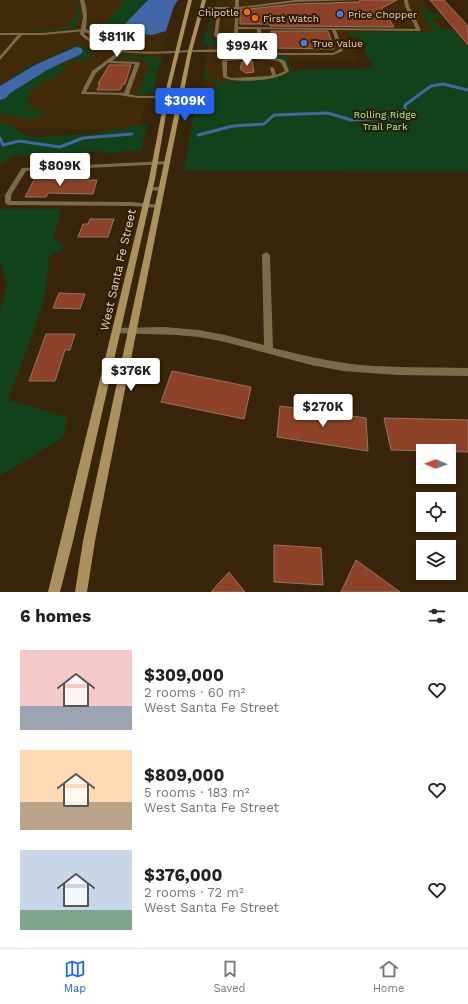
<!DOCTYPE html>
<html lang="en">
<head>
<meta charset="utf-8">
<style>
  :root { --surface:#fff; --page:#f6f6f6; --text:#202124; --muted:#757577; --line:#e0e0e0; --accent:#2563eb }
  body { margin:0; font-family:"Work Sans",sans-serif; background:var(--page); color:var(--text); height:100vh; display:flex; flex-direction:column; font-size:15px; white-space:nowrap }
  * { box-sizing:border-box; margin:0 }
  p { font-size:13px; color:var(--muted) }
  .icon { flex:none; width:22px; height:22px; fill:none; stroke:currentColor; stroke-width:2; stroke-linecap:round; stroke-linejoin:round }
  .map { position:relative; height:592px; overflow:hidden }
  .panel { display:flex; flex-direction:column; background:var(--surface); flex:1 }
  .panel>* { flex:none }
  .needle { width:26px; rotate:271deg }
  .fabs { position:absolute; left:416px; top:444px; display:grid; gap:8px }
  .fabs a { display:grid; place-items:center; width:40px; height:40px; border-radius:0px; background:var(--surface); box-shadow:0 2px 6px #0003; font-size:20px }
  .price { position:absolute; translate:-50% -34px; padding:0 9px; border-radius:4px; background:#fff; color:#222; font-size:13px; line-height:26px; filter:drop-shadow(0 1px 2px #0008) }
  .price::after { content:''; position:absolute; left:50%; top:24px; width:12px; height:9px; margin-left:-6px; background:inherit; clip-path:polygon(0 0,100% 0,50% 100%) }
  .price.selected { background:var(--accent); color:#fff }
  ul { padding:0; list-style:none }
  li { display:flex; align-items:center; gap:12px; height:100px; padding:0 20px }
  li span { display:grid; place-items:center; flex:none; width:112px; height:80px; border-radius:0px; color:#555 }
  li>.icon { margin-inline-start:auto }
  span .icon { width:48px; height:48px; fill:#fffc; stroke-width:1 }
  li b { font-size:17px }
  h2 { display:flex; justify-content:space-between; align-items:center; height:48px; padding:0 20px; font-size:17px }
  .tabs { display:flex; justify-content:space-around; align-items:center; height:56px; border-top:1px solid var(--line); background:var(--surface); font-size:11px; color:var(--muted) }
  .tabs a { display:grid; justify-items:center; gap:2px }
  .tabs .selected { color:var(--accent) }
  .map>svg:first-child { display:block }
  .built { fill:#422908 }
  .green { fill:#124219 }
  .water { fill:#4266a6 }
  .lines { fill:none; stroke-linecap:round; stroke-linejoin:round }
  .stream-far1 { stroke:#4266a6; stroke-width:2 }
  .stream { stroke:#4266a6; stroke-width:3 }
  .river { fill:#4266a6; fill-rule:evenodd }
  .building { fill:#8e4328; stroke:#987467 }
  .lane { fill:#7b6c4c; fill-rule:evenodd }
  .street { fill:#7b6c4c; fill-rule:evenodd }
  .secondary { fill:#aa915e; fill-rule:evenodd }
  .food-dot { fill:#e8710a; stroke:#2e1b02; stroke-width:1.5 }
  .shop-dot { fill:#3f7fe0; stroke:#2e1b02; stroke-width:1.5 }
  .labels { text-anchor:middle; stroke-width:4; stroke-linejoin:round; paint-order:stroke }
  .far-poi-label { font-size:10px; fill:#e1d4c5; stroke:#2e1b02; text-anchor:start }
  .far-park-label { font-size:10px; fill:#a0f8a6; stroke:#2e1b02 }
  .street-label { font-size:12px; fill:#e1d4c5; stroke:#2e1b02 }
</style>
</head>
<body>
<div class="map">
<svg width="468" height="592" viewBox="0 0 468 592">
  <rect width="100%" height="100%" fill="#39250b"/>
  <path class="built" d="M 0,0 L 172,0 L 162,29 L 169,29 L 139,130 L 0,128 Z
    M 217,0 L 422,0 L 446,33 L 347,32 L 359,60 L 289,60 L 297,78 L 203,88 L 211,19 Z"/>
  <path class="green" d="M 73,0 L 75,0 C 81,7 80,20 75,27 L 54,31 L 30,31 C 37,27 48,31 56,29 C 61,28 64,25 69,25 C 75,17 81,9 73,0 Z
    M 121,0 L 148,0 L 128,21 L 121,27 L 127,34 L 152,35 C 136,40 120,41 105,32 L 104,25 L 124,1 Z
    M 422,7 L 429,12 L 441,15 L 442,18 L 433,18 L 432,19 L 435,26 L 455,31 L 463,41 L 462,43 L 468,46 L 468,172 L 184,170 L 198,89 L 215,87 L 217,84 L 258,82 C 247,81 209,87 203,77 L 206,65 L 208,65 L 207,76 L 210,79 C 222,83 279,81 288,73 L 287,62 L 283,60 L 250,55 L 241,56 L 245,55 L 246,51 L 287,56 L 292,72 L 289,76 L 282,79 L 290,77 L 295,71 L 301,70 L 365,69 L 373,65 L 365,52 L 366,51 L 363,48 L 365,45 L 362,42 L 363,40 L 351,36 L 347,32 L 432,32 L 434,30 L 429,24 L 420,8 Z
    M 213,11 L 214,12 L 212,24 L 210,24 L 210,40 L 228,40 L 229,38 L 230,42 C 223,47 211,46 202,44 Z
    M 79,44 L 86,49 L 90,49 L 91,57 L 80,61 L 64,61 L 62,64 L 67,67 C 55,83 22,83 29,106 L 46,114 L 46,115 L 30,119 L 0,114 L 0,87 L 7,83 L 9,79 L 28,66 L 47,60 L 53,55 L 71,48 L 74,45 Z
    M 121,55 L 154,57 L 162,59 L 158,72 L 147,69 L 149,63 L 143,62 L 144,59 L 123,58 L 120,60 L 117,60 Z
    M 146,71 L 150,71 L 158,74 L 152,94 L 134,94 L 133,91 L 140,91 Z
    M 0,122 L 13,126 L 26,136 L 37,137 L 74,135 L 92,134 L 116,129 L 122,130 C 131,124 137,125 147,125 L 141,151 L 122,151 L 110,154 L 96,150 L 89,152 L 90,156 L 73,158 L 67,156 L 59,155 L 50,158 L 38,158 L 13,155 L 6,162 L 0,165 Z
    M 0,209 L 62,209 L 53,237 L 65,247 L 49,256 L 45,296 L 32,336 L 8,400 L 67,417 L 64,437 L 0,476 L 0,312 L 7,286 L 0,260 Z"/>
  <path class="water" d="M 148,0 L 178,0 L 174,6 L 166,31 L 152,35 L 122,32 L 120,29 Z"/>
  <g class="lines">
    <path class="stream-far1" d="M 213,10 L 215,12"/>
    <path class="stream" d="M 198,135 L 233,126 L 264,124 L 274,115 L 328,113 L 351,120 L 405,117 L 405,105 L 431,86 L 443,84 L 468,90
      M 0,138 L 3,145 L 19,141 L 60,147 L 83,138 L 132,134"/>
    <path class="river" d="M 76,47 L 81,48 L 83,51 L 81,54 L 47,70 L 9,94 L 6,98 L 0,100 L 0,86 L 37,64 Z"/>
  </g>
  <path class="building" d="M 360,0 L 397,0 L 382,8 L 394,27 L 270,26 L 270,24 L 240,24 L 240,10 L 295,4 L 359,2 Z
    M 430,0 L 444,0 L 468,26 L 468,45 Z
    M 271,31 L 328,31 L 334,49 L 273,48 Z
    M 252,61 L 254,72 L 246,73 L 240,69 L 242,62 Z
    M 109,65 L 131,65 L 125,84 L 123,84 L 120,90 L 97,90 L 100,84 L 98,84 Z
    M 36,176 L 54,177 L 52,180 L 97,180 L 93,194 L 48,193 L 46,197 L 25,197 Z
    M 90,219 L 114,219 L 108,237 L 78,237 L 83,224 L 88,224 Z
    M 59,293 L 85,294 L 80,309 L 53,308 Z
    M 46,334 L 75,334 L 70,350 L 65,350 L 55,381 L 29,381 Z
    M 172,371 L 251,387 L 244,419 L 161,402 Z
    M 280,406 L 366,418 L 368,451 L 277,437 Z
    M 384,418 L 468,420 L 468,452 L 391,450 Z
    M 274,545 L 321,548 L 323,585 L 274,582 Z
    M 356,560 L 400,592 L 341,592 Z
    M 229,572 L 245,592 L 211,592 Z"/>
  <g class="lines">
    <path class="lane" d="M 235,0 L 239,0 L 239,7 L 295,0 L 359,0 L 295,2 L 239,9 L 238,27 L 416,29 L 405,6 L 404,0 L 408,0 L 409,6 L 421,30 L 419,31 L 336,30 L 343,51 L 333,55 L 276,55 L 258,51 L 238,52 L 238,55 L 236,56 L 234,55 L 234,52 L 189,52 L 189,50 L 190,50 L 234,49 L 234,37 L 216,37 L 214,36 L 217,14 L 235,14 L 235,9 L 202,9 L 200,8 L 202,7 L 235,7 ZM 220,16 L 235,16 L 234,35 L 218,35 ZM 238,29 L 257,29 L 258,48 L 238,49 ZM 261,29 L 332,30 L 339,50 L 333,53 L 276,53 L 261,49 L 262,48 Z
      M 84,29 L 85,31 L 42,35 L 22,35 L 0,60 L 0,56 L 18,35 L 0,35 L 0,33 L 42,33 Z
      M 121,50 L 124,51 L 112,61 L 138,62 L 140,63 L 129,94 L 137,96 L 167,96 L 169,97 L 169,98 L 137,98 L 119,95 L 81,94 L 81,93 L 92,71 ZM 108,63 L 135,64 L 124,93 L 86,92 L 96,73 Z
      M 255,57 L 281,59 L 285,61 L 289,71 C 280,81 233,84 223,77 L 222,62 L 223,59 ZM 255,59 L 278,61 L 281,63 L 285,71 L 276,75 L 274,68 L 272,67 L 270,68 L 272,75 L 270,76 L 231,78 L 227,76 L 227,61 Z
      M 167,161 L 169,162 L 169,164 L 26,171 L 11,195 L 11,201 L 132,202 L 161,205 L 161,207 L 159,208 L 132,206 L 8,205 L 5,203 L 5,195 L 22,168 Z
      M 150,187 L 162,187 L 165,189 L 162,191 L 148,190 L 148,188 Z"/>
    <path class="street" d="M 80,0 L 84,0 C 88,9 87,20 86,29 L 114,42 L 136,47 L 134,48 L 112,44 L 85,32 L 84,34 C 109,56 159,52 190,50 L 192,51 L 190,52 C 158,54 103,59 80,34 L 83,17 Z
      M 266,252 L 270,255 L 273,348 C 302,355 331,362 361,365 C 396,368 432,367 468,368 L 468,376 L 397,375 L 343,371 L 311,365 L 225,342 L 199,337 L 176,335 L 114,333 L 113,331 L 114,329 L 117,328 L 164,327 L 199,330 L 225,335 L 264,345 L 262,255 Z"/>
    <path class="secondary" d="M 188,0 L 192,0 L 171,85 L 155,179 L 73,541 L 60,592 L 48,592 L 149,179 L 167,85 Z
      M 202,0 L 206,0 L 192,51 L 95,541 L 87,592 L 75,592 L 83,541 L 188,51 Z"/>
  </g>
  <g class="food-dot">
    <circle cx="247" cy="12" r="4"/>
    <circle cx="255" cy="18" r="4"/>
  </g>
  <g class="shop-dot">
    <circle cx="340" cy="14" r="4"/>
    <circle cx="304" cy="43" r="4"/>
  </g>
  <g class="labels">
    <g class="far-poi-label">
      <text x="239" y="16" text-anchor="end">Chipotle</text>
      <text x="348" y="18">Price Chopper</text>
      <text x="263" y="22">First Watch</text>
      <text x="312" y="47">True Value</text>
    </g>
    <g class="far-park-label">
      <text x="385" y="118">Rolling Ridge<tspan x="385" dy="12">Trail Park</tspan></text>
    </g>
    <g class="street-label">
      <text transform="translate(118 270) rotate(-77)" y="4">West Santa Fe Street</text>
    </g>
  </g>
</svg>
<div class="fabs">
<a><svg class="needle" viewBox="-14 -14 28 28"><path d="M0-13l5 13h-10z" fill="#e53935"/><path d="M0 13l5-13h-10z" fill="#757577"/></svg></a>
<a><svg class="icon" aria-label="locate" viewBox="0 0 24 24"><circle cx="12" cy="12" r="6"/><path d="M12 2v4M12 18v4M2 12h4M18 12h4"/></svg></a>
<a><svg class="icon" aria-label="layers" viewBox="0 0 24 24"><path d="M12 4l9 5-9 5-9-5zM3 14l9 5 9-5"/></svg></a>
</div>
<b class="price" style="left:117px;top:58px">$811K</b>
<b class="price" style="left:247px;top:67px">$994K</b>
<b class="price selected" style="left:185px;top:122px">$309K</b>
<b class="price" style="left:60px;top:187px">$809K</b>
<b class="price" style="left:131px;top:392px">$376K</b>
<b class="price" style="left:323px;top:428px">$270K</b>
</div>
<section class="panel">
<h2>6 homes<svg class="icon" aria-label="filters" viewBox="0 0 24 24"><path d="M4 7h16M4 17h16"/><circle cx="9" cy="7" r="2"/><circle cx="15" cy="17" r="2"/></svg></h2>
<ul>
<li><span style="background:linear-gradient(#f6c9c9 70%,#9aa5b1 0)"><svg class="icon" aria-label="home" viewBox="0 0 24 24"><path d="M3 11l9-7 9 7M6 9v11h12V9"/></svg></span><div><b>$309,000</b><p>2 rooms · 60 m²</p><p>West Santa Fe Street</p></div><svg class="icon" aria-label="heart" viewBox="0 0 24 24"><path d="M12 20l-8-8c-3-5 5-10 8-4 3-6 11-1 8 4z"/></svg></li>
<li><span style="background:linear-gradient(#ffd9b3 65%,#b9a48a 0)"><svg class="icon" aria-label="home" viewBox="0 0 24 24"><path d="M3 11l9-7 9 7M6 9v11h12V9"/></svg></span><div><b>$809,000</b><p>5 rooms · 183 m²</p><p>West Santa Fe Street</p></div><svg class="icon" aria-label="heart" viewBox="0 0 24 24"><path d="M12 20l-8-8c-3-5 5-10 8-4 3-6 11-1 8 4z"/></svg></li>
<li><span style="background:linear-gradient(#c9d6e8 75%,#7fa58c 0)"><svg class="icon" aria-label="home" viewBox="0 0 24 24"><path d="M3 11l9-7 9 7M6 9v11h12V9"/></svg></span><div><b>$376,000</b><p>2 rooms · 72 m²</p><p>West Santa Fe Street</p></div><svg class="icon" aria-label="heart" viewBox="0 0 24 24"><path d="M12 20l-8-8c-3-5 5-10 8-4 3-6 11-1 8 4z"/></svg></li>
</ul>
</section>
<nav class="tabs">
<a class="selected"><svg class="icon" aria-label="map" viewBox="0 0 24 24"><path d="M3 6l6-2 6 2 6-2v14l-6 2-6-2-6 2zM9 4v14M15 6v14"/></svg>Map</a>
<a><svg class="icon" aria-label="saved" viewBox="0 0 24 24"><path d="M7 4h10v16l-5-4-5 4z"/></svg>Saved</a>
<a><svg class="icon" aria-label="home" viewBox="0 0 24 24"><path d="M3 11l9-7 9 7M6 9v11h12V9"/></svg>Home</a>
</nav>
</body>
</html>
